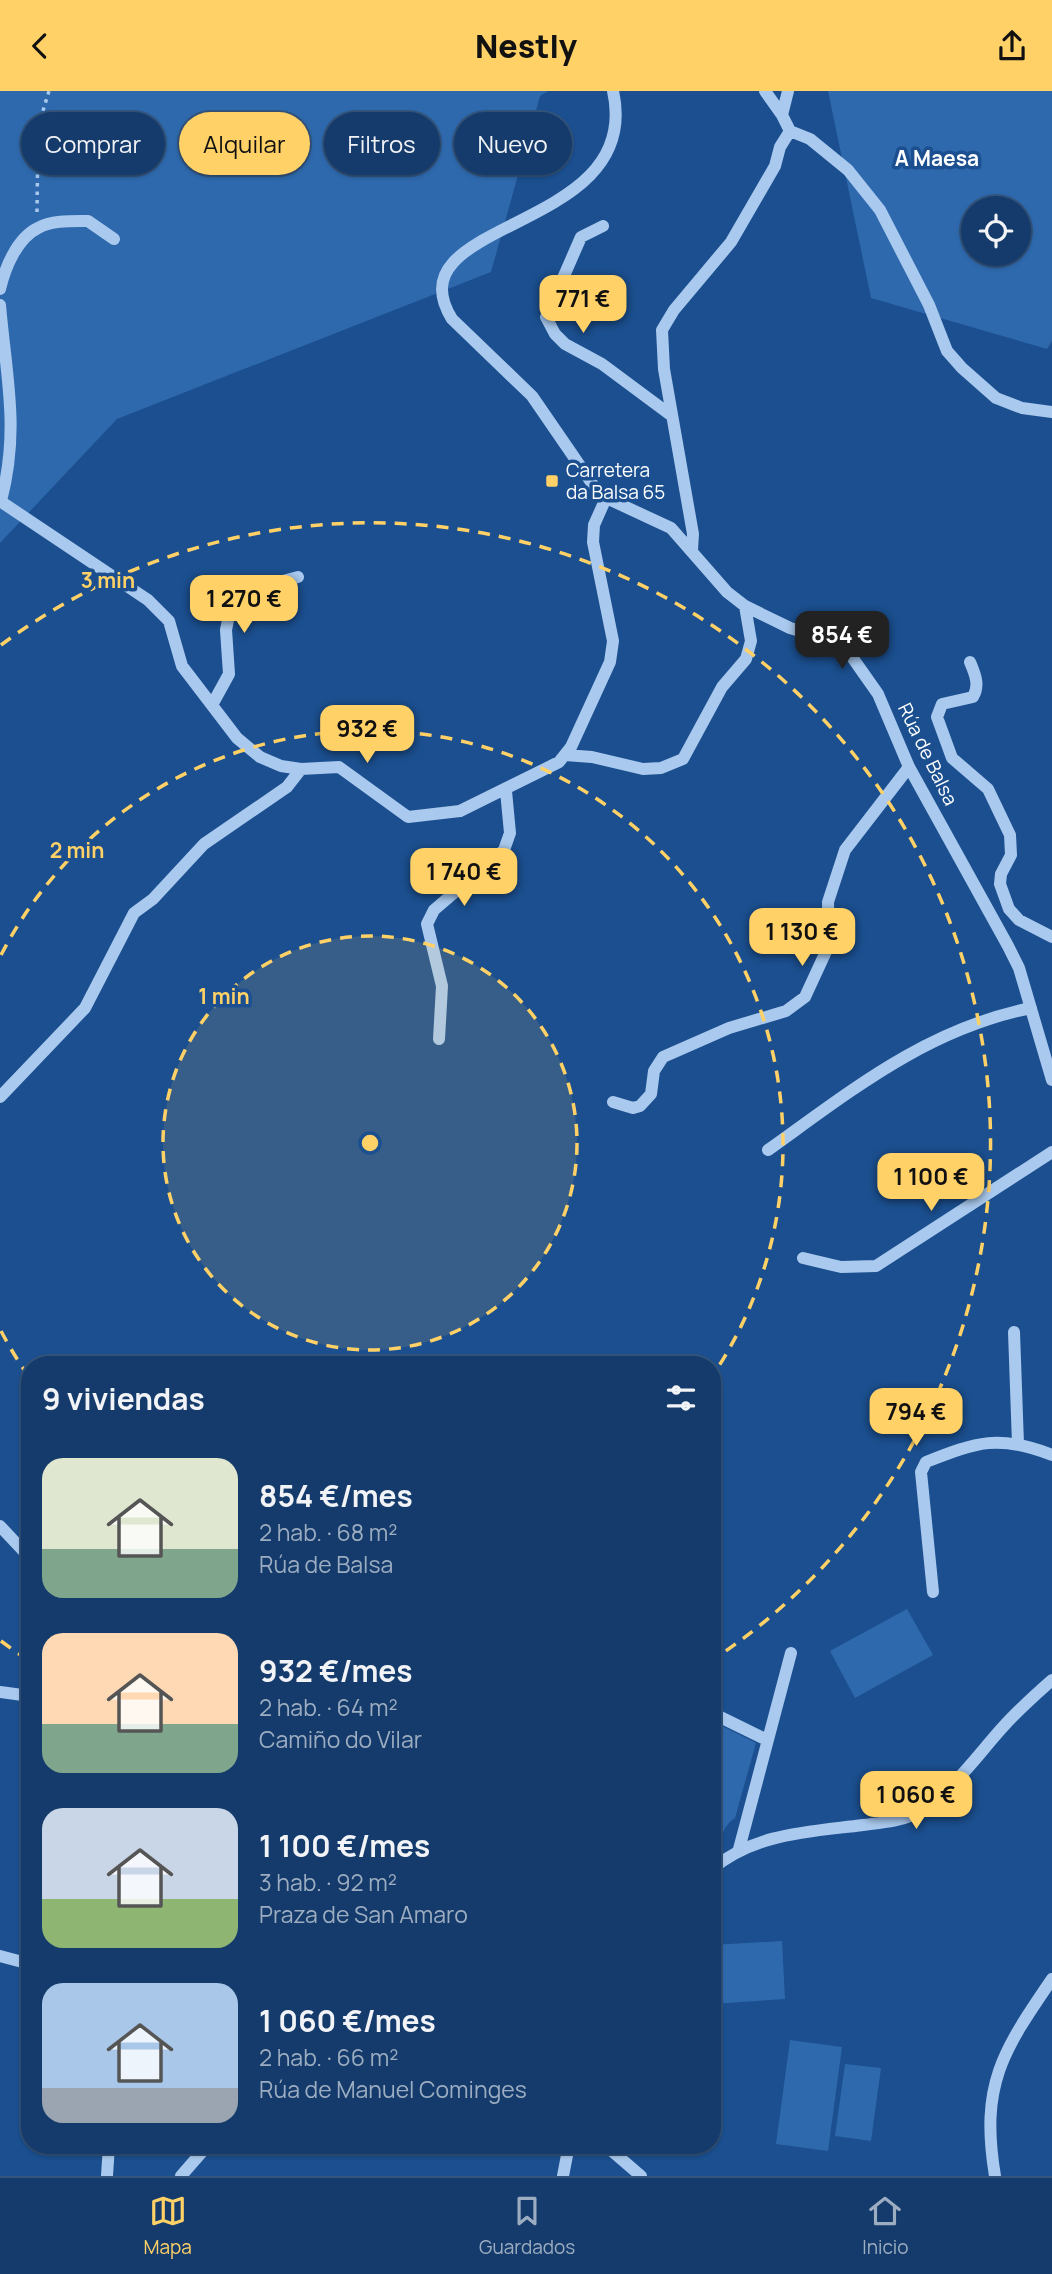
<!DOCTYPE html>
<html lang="es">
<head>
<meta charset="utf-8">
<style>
  :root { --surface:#143b6b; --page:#214673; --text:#f1f3f6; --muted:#9dadc1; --line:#33557e; --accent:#ffd166 }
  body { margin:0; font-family:Manrope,sans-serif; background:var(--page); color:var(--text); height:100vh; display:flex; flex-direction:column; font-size:26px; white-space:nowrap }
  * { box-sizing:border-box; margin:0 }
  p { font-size:23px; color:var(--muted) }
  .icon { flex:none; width:38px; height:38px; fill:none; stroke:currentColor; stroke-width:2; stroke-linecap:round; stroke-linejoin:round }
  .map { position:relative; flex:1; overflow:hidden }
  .panel { position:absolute; left:21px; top:1265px; width:700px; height:798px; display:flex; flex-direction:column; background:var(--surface); border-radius:28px; box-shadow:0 2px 5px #0004,0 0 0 2px var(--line) }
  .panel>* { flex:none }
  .banner { position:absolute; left:21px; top:21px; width:700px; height:63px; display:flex; gap:14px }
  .fabs { position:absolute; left:961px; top:105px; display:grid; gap:14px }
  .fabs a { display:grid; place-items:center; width:70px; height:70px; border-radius:50%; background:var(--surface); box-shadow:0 2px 5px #0004,0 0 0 2px var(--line); font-size:35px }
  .price { position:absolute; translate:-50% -60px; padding:0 16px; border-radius:14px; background:var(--accent); color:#111; font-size:23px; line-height:46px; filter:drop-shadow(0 2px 4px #0008) }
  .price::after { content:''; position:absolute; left:50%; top:42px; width:21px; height:16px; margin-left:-10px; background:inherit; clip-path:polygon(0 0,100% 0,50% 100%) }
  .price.on { background:#222; color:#fff }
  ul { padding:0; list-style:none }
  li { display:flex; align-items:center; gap:21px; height:175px; padding:0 21px }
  li span { display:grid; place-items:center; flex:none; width:196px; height:140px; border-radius:21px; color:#555 }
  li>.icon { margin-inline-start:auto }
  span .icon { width:84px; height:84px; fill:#fffc; stroke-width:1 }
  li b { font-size:30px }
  h2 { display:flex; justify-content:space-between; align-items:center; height:84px; padding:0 21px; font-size:30px }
  .chip { padding:0 24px; border-radius:32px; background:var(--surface); box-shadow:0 2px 5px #0004,0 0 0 2px var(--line); font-size:24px; line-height:63px }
  .chip.on { background:var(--accent); color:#111 }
  header { display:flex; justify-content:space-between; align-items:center; height:91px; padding:0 21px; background:var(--accent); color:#111; font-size:32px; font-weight:800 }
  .tabs { display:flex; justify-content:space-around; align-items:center; height:98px; border-top:2px solid var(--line); background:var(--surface); font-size:19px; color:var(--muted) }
  .tabs a { display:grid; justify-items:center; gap:4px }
  .tabs .on { color:var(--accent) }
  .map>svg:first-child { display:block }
  .green { fill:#2e69ad; fill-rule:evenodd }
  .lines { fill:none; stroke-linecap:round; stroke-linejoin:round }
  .path { stroke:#a9c9ee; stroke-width:3.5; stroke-dasharray:3.5 5; stroke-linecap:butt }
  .minor { stroke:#a9c9ee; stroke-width:12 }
  .ring { fill:none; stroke:#ffd166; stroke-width:3.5; stroke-dasharray:12 9 }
  .poi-dot { fill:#ffd166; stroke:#1b4f8f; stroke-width:2.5 }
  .labels { text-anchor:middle; stroke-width:7; stroke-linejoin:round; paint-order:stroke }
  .poi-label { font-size:19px; fill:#fff; stroke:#1b4f8f; text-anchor:start }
  .street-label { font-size:19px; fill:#fff; stroke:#1b4f8f }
  .neighbourhood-label { font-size:21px; font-weight:bold; fill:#fff; stroke:#1b4f8f }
  .centre { fill:#ffd166; stroke:#1b4f8f; stroke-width:3.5 }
  .ring-label { font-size:21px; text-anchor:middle; font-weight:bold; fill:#ffd166; stroke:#1b4f8f; stroke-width:7; stroke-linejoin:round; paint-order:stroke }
</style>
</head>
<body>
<header><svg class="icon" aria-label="back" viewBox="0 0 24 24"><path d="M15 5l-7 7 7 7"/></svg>Nestly<svg class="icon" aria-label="share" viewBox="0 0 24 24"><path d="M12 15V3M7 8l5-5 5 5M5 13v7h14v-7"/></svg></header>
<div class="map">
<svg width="1052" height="2085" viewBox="0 0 1052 2085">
  <rect width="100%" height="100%" fill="#1b4f8f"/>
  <path class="green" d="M 0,0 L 548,0 L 540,5 L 491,181 L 117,328 L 0,452 Z
    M 828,0 L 1052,0 L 1052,250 L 1047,258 L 871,207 ZM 973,117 L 1018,117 L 1018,163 L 973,163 Z
    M 907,1518 L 933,1564 L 855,1607 L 830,1560 Z
    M 712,1630 L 756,1652 L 735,1727 C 720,1737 724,1749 712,1759 Z
    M 782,1850 L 785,1908 L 712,1913 L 712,1854 Z
    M 790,1949 L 842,1956 L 828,2060 L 776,2053 Z
    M 845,1973 L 881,1977 L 871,2050 L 835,2045 Z"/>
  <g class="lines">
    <path class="path" d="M 37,121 L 38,36 L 49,0"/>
    <path class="minor" d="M 613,0 C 645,143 389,126 452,228 L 532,305 L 600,404 L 671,437 L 727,501 L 745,515 L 790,537 L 830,549 L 852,566 L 878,603 L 909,676 L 1008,855 L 1019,877 L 1052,989
      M 765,0 L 782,24
      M 788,0 L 782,24 L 790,40
      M 790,40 L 810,48 L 848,79 L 880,119 L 929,214 L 947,260 L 962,277 L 996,307 L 1022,317 L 1052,321
      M 603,135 L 581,146 L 546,226 L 555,243 L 565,253 L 602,273 L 672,325
      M 0,198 C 5,177 17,147 38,137 C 52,129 73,130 88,130 L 114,148
      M 0,214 C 6,285 20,338 1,410
      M 0,410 L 148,509 L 169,530 L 182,575 L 237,647 L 260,666 L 281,675 L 301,678 L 339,676 L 408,726 L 460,720 L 559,671 L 571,656 L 610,571 L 613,550 L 593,451 L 594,434 L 606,407
      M 692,459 L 693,443 L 664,278 L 662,239 L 674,219 L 731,151 L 775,75 L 780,56 L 790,40
      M 970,571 C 975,583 980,594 973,606 L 942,613 L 937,626 L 952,667 L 988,698 L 1010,744 L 1011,764 L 1001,783 L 1000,793 L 1009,818 L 1019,829 L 1052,846
      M 212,614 L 229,583 L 226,539 L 231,514 L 242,501 L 298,486
      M 565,664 L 592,666 L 643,678 L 661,677 L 683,668 L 722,596 L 746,568 L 751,550 L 745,515
      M 439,948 L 442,895 L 427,833 L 434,819 L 504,759 L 510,742 L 506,700
      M 0,1006 L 85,917 L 134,822 L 153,808 L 204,753 L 287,696 L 301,678
      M 613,1011 L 633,1017 L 640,1015 L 651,1003 L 654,980 L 663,966 L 729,937 L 786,920 L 805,906 L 829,854 L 828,811 L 845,759 L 909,676
      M 768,1059 C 852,999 927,938 1031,917
      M 803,1167 L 841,1176 L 876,1175 L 1052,1061
      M 1014,1241 L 1018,1353
      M 0,1435 L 30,1467
      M 933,1501 L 921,1381 L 926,1371 C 977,1351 999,1343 1052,1364
      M 0,1601 L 30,1605
      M 712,1622 L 767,1649
      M 739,1758 L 791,1562
      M 712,1778 C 756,1742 808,1741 863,1734 C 878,1732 896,1731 910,1725 C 948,1707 974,1668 1002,1637 C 1017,1620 1035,1604 1052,1589
      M 0,1865 L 30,1873
      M 605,2054 L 641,2085
      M 107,2085 L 109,2054
      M 181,2085 L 208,2054
      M 563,2085 L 569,2054
      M 995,2085 C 980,1994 1002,1961 1052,1888"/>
  </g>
  <circle cx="370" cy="1052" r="207" fill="#ffd166" fill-opacity=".12"/>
  <g class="ring">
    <circle cx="370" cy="1052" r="207"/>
    <path d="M29 1286A414 414 0 0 1 1 1240M1 864A414 414 0 1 1 713 1284"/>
    <path d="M28 1569A620 620 0 0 1 1 1550M1 554A620 620 0 1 1 717 1566"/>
  </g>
  <rect class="poi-dot" x="545" y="383" width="14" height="14" rx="3.5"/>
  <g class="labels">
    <g class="poi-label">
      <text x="566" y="386">Carretera<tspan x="566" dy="22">da Balsa 65</tspan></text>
    </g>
    <g class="street-label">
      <text transform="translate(928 663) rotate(64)" y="7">Rúa de Balsa</text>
    </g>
    <g class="neighbourhood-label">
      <text x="937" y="75">A Maesa</text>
    </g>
  </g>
  <circle cx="370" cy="1052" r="10" class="centre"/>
  <g class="ring-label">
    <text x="108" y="497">3 min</text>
    <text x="77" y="767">2 min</text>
    <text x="224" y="913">1 min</text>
  </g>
</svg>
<div class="fabs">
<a><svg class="icon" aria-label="locate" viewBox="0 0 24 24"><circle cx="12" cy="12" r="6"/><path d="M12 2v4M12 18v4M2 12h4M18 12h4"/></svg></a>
</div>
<b class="price" style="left:583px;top:244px">771 €</b>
<b class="price" style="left:244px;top:544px">1 270 €</b>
<b class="price on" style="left:842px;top:580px">854 €</b>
<b class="price" style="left:367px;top:674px">932 €</b>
<b class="price" style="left:464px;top:817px">1 740 €</b>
<b class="price" style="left:802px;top:877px">1 130 €</b>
<b class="price" style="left:931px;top:1122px">1 100 €</b>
<b class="price" style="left:916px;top:1357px">794 €</b>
<b class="price" style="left:916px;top:1740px">1 060 €</b>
<div class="banner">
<a class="chip">Comprar</a>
<a class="chip on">Alquilar</a>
<a class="chip">Filtros</a>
<a class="chip">Nuevo</a>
</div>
<section class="panel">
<h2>9 viviendas<svg class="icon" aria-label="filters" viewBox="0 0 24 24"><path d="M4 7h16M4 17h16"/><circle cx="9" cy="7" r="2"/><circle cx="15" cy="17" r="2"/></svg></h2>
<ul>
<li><span style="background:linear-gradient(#dfe7d0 65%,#7fa58c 0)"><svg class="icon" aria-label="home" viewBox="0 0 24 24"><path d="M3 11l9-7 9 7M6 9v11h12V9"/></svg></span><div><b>854 €/mes</b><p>2 hab. · 68 m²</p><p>Rúa de Balsa</p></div></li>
<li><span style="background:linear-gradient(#ffd9b3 65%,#7fa58c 0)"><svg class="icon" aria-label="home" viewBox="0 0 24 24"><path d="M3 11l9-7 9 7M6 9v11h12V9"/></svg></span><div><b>932 €/mes</b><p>2 hab. · 64 m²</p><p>Camiño do Vilar</p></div></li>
<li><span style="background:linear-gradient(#c9d6e8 65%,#8fb573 0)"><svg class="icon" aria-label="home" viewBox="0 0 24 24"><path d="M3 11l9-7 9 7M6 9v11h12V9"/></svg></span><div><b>1 100 €/mes</b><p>3 hab. · 92 m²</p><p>Praza de San Amaro</p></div></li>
<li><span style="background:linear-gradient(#a9c7e8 75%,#9aa5b1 0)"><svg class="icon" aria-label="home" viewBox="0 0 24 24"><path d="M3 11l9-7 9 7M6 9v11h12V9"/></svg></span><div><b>1 060 €/mes</b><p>2 hab. · 66 m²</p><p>Rúa de Manuel Cominges</p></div></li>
</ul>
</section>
</div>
<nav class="tabs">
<a class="on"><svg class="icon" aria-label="map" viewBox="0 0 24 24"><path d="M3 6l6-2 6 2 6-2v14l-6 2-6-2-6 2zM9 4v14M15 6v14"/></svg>Mapa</a>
<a><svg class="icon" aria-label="saved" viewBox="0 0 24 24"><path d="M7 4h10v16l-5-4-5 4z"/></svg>Guardados</a>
<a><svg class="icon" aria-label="home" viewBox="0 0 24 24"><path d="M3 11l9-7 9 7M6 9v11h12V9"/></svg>Inicio</a>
</nav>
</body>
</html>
